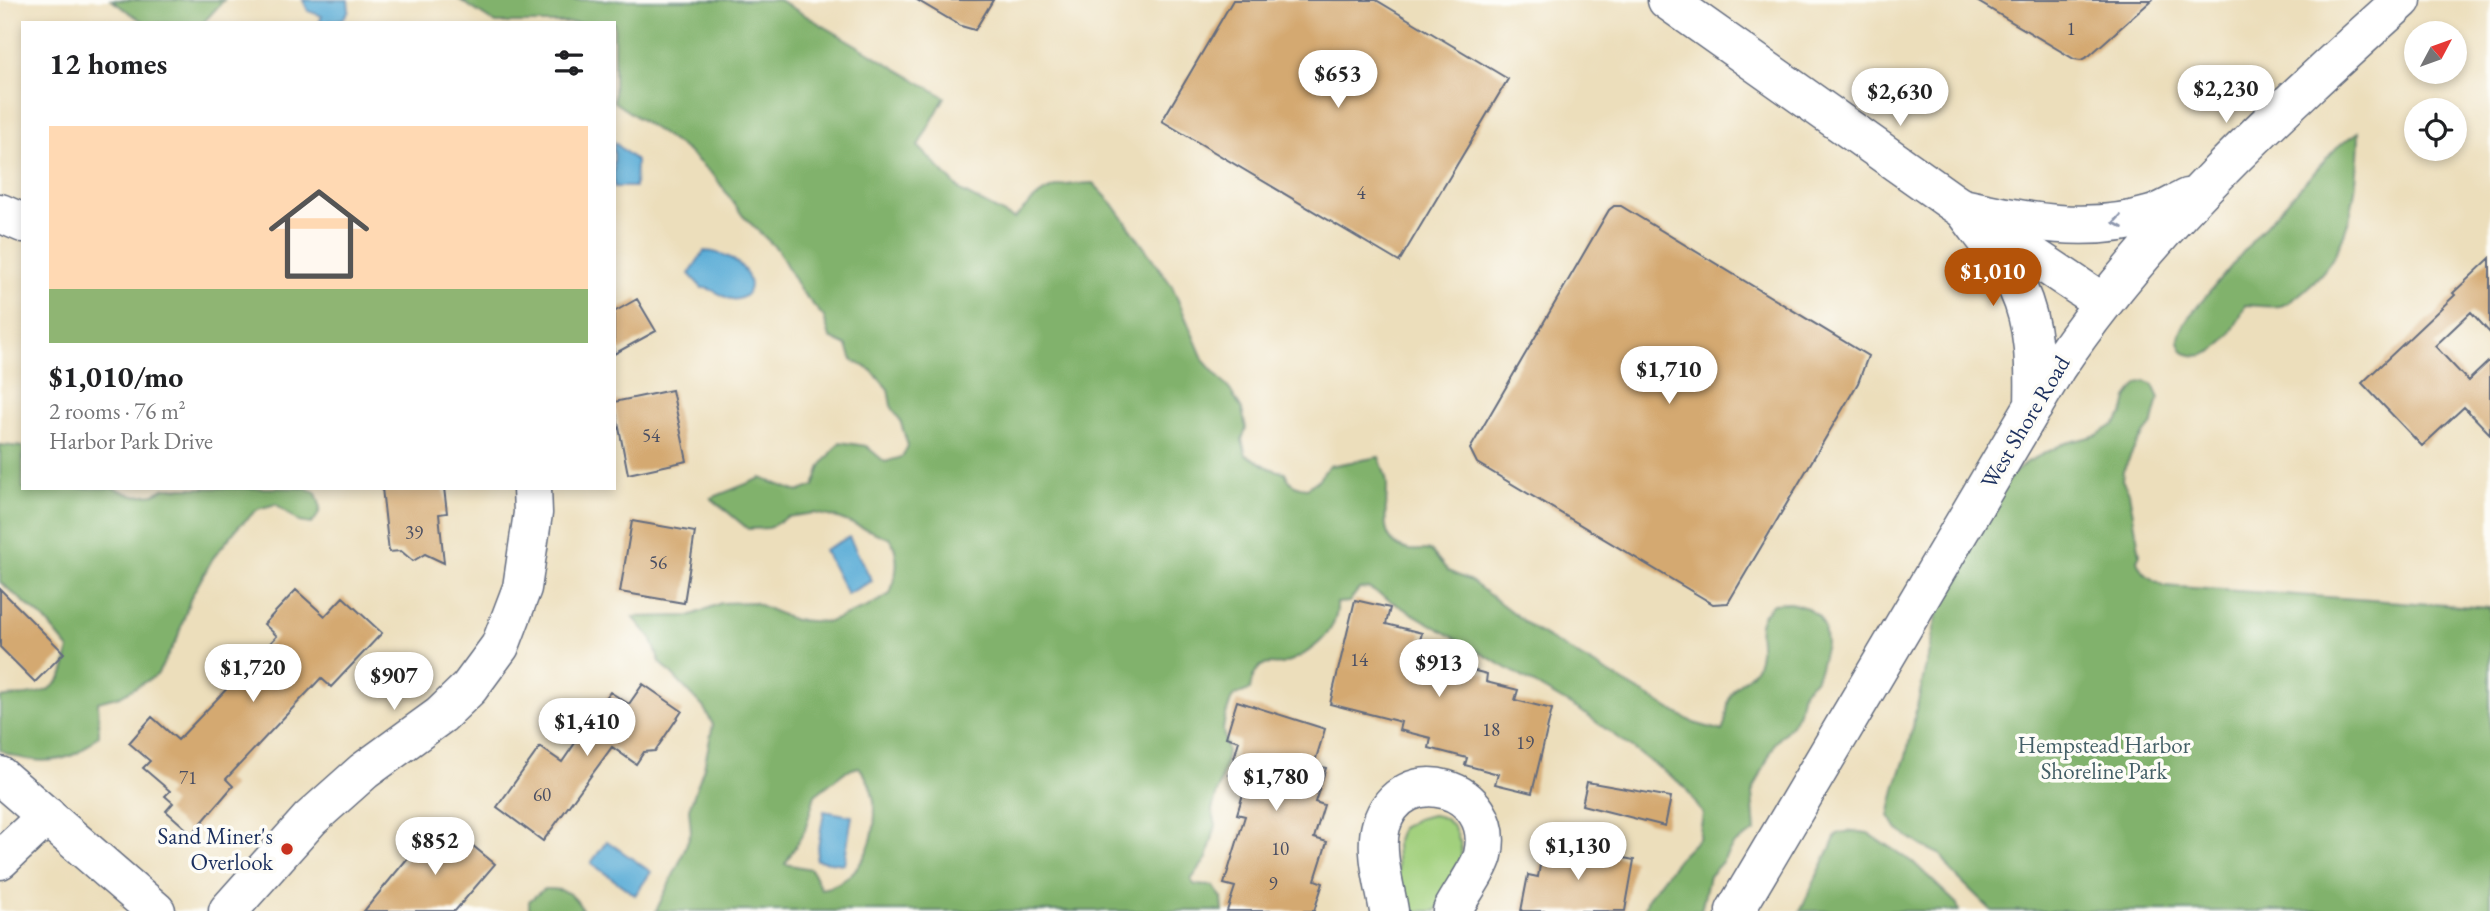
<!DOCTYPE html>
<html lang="en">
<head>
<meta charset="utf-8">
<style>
  :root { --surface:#fff; --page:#f2f2f2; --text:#202124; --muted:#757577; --line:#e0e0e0; --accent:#b45309 }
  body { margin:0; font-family:"EB Garamond",serif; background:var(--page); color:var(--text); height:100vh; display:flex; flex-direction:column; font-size:26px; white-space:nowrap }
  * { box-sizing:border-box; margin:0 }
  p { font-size:23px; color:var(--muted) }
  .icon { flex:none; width:38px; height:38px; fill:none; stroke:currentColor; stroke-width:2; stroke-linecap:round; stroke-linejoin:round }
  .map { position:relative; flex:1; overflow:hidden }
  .details { position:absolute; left:21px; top:21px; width:595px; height:469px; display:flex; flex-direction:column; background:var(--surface); border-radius:0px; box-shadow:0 4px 10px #0003 }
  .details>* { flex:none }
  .needle { width:46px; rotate:49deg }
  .controls { position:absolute; left:2404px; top:21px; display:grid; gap:14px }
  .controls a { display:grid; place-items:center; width:63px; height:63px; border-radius:50%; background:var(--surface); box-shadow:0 4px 10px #0003; font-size:35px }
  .price { position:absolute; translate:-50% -60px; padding:0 16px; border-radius:24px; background:#fff; color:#222; font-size:23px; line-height:46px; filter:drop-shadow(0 2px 4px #0008) }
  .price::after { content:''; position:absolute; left:50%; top:42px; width:21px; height:16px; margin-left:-10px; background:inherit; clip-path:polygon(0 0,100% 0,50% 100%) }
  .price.on { background:var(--accent); color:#fff }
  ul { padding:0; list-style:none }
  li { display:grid; align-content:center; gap:14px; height:371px; padding:0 28px }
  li+li { border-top:2px solid var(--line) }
  li span { display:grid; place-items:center; height:217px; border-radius:0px; color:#555 }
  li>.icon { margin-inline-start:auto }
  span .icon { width:126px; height:126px; fill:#fffc; stroke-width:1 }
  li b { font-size:30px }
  h2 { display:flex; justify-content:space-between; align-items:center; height:84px; padding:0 28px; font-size:30px }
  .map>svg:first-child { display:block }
  .green { fill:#a2d07d; stroke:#5e806e; stroke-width:2 }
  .forest { fill:#81b26c; stroke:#4e7065; stroke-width:2; fill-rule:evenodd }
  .water { fill:#5cadd7; stroke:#3c6e9a; stroke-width:2 }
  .building { fill:#d4a971 }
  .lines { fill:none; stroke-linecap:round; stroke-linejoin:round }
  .minor-casing { stroke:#646c7f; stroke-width:41 }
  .major-casing { stroke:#646c7f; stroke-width:41 }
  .minor { stroke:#fff; stroke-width:38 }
  .major { stroke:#fff; stroke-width:38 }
  .oneway { stroke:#8d97ae }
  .poi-dot { fill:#c8321e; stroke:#fdfcf7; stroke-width:2.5 }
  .labels { text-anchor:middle; stroke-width:7; stroke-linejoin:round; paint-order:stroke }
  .number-label { font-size:19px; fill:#494e63 }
  .street-label { font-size:23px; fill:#1b2f5e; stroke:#fdfcf7 }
  .park-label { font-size:23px; fill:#445f67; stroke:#fdfcf7 }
  .poi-label { font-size:23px; fill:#1b2f5e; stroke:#fdfcf7; text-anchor:end }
</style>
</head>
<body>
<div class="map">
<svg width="2490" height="911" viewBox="0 0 2490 911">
  <rect width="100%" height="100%" fill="#fdfcf7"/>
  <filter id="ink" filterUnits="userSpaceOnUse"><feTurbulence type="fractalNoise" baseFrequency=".0143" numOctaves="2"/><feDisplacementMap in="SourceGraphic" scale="14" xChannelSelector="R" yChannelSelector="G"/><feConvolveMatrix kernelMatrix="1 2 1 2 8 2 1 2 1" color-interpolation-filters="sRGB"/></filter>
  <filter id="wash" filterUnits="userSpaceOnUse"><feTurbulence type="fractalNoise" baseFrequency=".00686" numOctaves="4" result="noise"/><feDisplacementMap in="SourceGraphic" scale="28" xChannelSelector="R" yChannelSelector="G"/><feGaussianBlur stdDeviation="1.57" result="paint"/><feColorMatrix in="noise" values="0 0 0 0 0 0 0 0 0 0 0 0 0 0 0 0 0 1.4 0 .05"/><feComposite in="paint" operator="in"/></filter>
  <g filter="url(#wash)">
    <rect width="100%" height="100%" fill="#ecdebb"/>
    <path class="green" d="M 1432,815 C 1445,816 1451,822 1457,834 C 1471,863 1450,886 1436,911 L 1400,911 L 1396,844 L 1401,828 L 1417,819 Z"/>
    <path class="forest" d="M 111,0 L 224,0 L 203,23 L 145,23 Z
      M 460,0 L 779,0 L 945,97 L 918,146 L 962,192 L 1014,219 C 1045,187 1049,185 1093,183 L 1113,204 L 1172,286 L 1204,361 L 1230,390 L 1242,410 L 1246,428 L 1242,440 L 1246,455 C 1261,461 1268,471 1285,472 C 1289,483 1295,487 1307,488 L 1317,481 L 1329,466 L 1379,457 C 1382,466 1386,474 1387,484 C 1388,509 1375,543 1409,550 C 1416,551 1424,549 1431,551 L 1448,571 L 1471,581 L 1538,632 L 1694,723 L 1722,731 C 1729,718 1725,700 1734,689 C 1741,680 1753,676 1757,665 C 1767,639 1748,627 1773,604 L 1790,603 L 1807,608 L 1818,616 L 1824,626 L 1826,644 L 1820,668 L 1815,680 L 1803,691 L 1799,712 L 1792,725 L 1775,743 L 1752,793 L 1755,832 L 1734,844 L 1722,862 L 1709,876 L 1701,911 L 1644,911 L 1648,898 L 1677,860 L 1699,838 L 1703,814 L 1684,786 L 1581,711 L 1368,588 L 1359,589 L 1349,602 L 1337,603 C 1339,633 1308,656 1282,664 C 1275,666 1267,662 1261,666 C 1253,673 1251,681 1250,690 L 1235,695 L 1231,700 L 1225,718 L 1223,730 L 1227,751 L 1225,766 L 1212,810 L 1216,825 L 1207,858 L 1191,880 L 1195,885 L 1213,886 L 1222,898 L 1223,911 L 656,911 L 680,861 L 691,832 L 689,809 L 704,767 L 713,725 L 704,708 L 660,662 L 651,638 L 633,617 L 690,616 L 721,603 L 753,602 L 794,620 L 829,622 L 867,607 L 890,594 C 897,574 900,558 891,539 L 838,518 L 814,513 L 787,517 L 769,528 L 748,529 L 711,498 L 761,478 L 798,492 L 814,486 L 821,466 L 840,442 L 866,446 L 885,462 L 902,457 L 908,446 L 900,420 L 891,406 L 888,389 L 871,370 L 852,360 L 847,346 L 830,338 L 824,317 L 800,290 L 778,250 L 743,216 L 715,177 L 686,150 L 614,102 L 614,23 L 495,23 ZM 859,767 C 891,804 873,881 821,889 L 811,869 L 785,864 L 805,830 L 815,795 L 846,771 Z
      M 2359,132 C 2358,186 2353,248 2309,286 C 2301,293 2293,301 2283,305 C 2273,309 2256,305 2245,305 C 2236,328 2216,366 2185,353 C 2174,340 2180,333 2187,319 L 2264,227 L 2337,147 Z
      M 2145,381 L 2153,385 L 2159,398 L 2153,423 L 2137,443 L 2123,471 L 2122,480 L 2129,492 L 2140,554 L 2137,560 C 2141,574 2152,579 2164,586 L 2490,608 L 2490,911 L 1992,911 L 1951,871 L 1941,855 L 1922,846 L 1898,830 L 1889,816 L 1896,785 L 1906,756 L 1954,538 L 1996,488 L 2027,462 L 2063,444 L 2097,435 L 2115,424 L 2123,415 L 2127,398 L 2138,383 Z
      M 0,445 L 23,447 L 23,488 L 114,488 L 134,496 L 154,494 L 165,488 L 305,488 L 315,492 C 322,505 322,513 311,524 L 299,522 L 276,504 L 258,509 L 238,527 L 213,558 L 191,597 L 177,639 L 157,675 L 120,696 L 98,702 L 99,735 C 92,741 85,749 77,753 C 55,765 21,762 0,750 L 0,698 C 20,694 51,698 62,676 C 66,669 67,657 69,649 L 44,619 L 0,582 Z
      M 1850,831 L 1868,833 L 1915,864 L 1957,904 L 1959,911 L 1800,911 L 1837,834 Z
      M 544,889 C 564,888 574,893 583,911 L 529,911 L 529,901 Z"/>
    <path class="water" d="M 303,0 L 348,0 L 349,10 L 343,19 L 319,23 L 322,16 L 308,11 Z
      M 614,142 L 636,161 L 635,187 L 614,187 Z
      M 704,251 C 714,251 727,255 735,261 C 748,269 759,294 738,299 C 725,302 716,287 702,288 L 689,274 Z
      M 849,537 L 872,581 L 847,594 L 824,550 Z
      M 824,811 L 852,816 L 844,864 L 816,860 Z
      M 607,841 L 651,872 L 635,895 L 591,863 Z"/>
    <g id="blocks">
      <path class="building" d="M 917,0 L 993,0 L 975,30 L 961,26 Z
        M 1233,0 L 1376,0 L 1508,79 L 1399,262 L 1162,121 Z
        M 1975,0 L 2152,0 L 2089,56 L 2081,60 L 2074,59 Z
        M 1614,206 L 1621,206 L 1868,356 L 1858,383 L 1728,603 L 1713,604 L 1477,463 L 1470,449 L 1609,210 Z
        M 2490,258 L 2490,333 L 2471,312 L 2435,346 L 2468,381 L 2490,360 L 2490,434 L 2464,407 L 2422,446 L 2362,383 L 2455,295 L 2453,293 Z
        M 637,299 L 656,331 L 614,354 L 614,312 Z
        M 672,390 L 687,461 L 628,474 L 614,402 Z
        M 382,488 L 444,488 L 447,513 L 439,514 L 444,563 L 425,554 L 413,561 L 401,551 L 389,552 Z
        M 632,521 L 695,532 L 684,603 L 620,592 Z
        M 0,589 L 64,653 L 35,682 L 0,647 Z
        M 296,590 L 325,616 L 343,597 L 382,633 L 331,687 L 321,678 L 226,779 L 233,786 L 192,834 L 166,811 L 173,803 L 165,796 L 170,791 L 143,768 L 150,761 L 129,743 L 152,717 L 178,740 L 277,636 L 264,624 Z
        M 1355,600 L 1390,608 L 1386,624 L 1422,633 L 1420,640 L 1453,648 L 1449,664 L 1487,674 L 1486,682 L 1518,690 L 1515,700 L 1552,709 L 1532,793 L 1495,784 L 1498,774 L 1465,765 L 1467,758 L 1429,748 L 1431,738 L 1399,730 L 1401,722 L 1330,704 Z
        M 643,684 L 682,711 L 655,751 L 644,752 L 636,764 L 612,747 L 543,841 L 497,807 L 540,747 L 562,762 L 610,692 L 629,704 Z
        M 1237,701 L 1325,729 L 1314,765 L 1326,768 L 1315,802 L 1324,805 L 1314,838 L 1327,842 L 1315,880 L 1323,883 L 1314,911 L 1227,911 L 1235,887 L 1224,884 L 1245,816 L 1237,814 L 1247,781 L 1229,775 L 1239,741 L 1226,737 Z
        M 1587,782 L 1671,797 L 1665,826 L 1582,805 Z
        M 450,827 L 495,864 L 455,911 L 364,911 L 421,842 L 431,850 Z
        M 1544,842 L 1634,860 L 1625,911 L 1521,911 L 1528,875 L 1538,877 Z"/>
    </g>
  </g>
  <g filter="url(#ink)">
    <use href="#blocks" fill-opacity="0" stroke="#646c7f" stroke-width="2"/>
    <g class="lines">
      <g class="minor-casing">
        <path id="minor" d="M 1667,0 L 1951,201 L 2102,302
          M 0,213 L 23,223
          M 0,776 L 156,911
          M 0,860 L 47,816
          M 228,911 L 310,819 L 364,771 L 441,715 L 469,688 L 500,646 L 522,588 L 533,513 L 532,488
          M 1389,911 C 1385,886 1374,851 1381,826 C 1401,758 1499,787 1483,855 C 1480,868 1459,897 1452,911"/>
      </g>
      <g class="major-casing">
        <path id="major" d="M 1963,208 C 2025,222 2089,234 2152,215 C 2164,211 2175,204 2187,198
          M 1963,208 C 1981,234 2005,260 2018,289 C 2035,325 2035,367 2034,406
          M 1735,911 L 2056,368 C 2150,228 2278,112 2402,0"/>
      </g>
      <use href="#minor" class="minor"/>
      <use href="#major" class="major"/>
    </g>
    <defs><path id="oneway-chevron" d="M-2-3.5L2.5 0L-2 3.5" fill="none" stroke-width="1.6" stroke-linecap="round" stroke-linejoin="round" transform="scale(1.75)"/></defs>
    <use class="oneway" href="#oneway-chevron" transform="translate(2118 222) rotate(171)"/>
  </g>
  <circle class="poi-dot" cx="287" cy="849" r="7"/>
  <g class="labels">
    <g class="number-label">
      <text x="2071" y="35">1</text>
      <text x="1361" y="199">4</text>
      <text x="651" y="442">54</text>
      <text x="414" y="539">39</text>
      <text x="658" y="569">56</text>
      <text x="1359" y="666">14</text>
      <text x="1491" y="736">18</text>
      <text x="1525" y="749">19</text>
      <text x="188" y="784">71</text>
      <text x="542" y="801">60</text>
      <text x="1280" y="855">10</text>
      <text x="1273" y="890">9</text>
    </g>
    <g class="street-label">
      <text transform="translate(2025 422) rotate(-59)" y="8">West Shore Road</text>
    </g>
    <g class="park-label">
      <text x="2104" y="753">Hempstead Harbor<tspan x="2104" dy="26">Shoreline Park</tspan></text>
    </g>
    <g class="poi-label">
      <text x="273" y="844">Sand Miner's<tspan x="273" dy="26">Overlook</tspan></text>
    </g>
  </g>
</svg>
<div class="controls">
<a><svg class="needle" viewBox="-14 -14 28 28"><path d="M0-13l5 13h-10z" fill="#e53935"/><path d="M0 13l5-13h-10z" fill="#757577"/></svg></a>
<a><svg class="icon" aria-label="locate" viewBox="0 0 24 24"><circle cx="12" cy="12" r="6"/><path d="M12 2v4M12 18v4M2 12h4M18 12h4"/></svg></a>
</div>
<b class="price" style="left:1338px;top:110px">$653</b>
<b class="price" style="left:2226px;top:125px">$2,230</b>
<b class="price" style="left:1900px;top:128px">$2,630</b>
<b class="price on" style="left:1993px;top:308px">$1,010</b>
<b class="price" style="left:1669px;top:406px">$1,710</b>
<b class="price" style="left:1439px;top:699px">$913</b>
<b class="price" style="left:253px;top:704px">$1,720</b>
<b class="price" style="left:394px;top:712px">$907</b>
<b class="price" style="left:587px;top:758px">$1,410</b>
<b class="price" style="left:1276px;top:813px">$1,780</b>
<b class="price" style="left:435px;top:877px">$852</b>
<b class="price" style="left:1578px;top:882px">$1,130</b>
<section class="details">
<h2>12 homes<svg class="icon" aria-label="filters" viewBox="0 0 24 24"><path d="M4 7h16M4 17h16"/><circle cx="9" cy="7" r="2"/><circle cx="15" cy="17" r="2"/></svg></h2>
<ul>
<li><span style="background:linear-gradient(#ffd9b3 75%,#8fb573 0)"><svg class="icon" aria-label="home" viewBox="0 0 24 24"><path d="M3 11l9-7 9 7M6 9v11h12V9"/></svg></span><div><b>$1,010/mo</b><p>2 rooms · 76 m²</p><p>Harbor Park Drive</p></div></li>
</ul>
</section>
</div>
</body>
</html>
